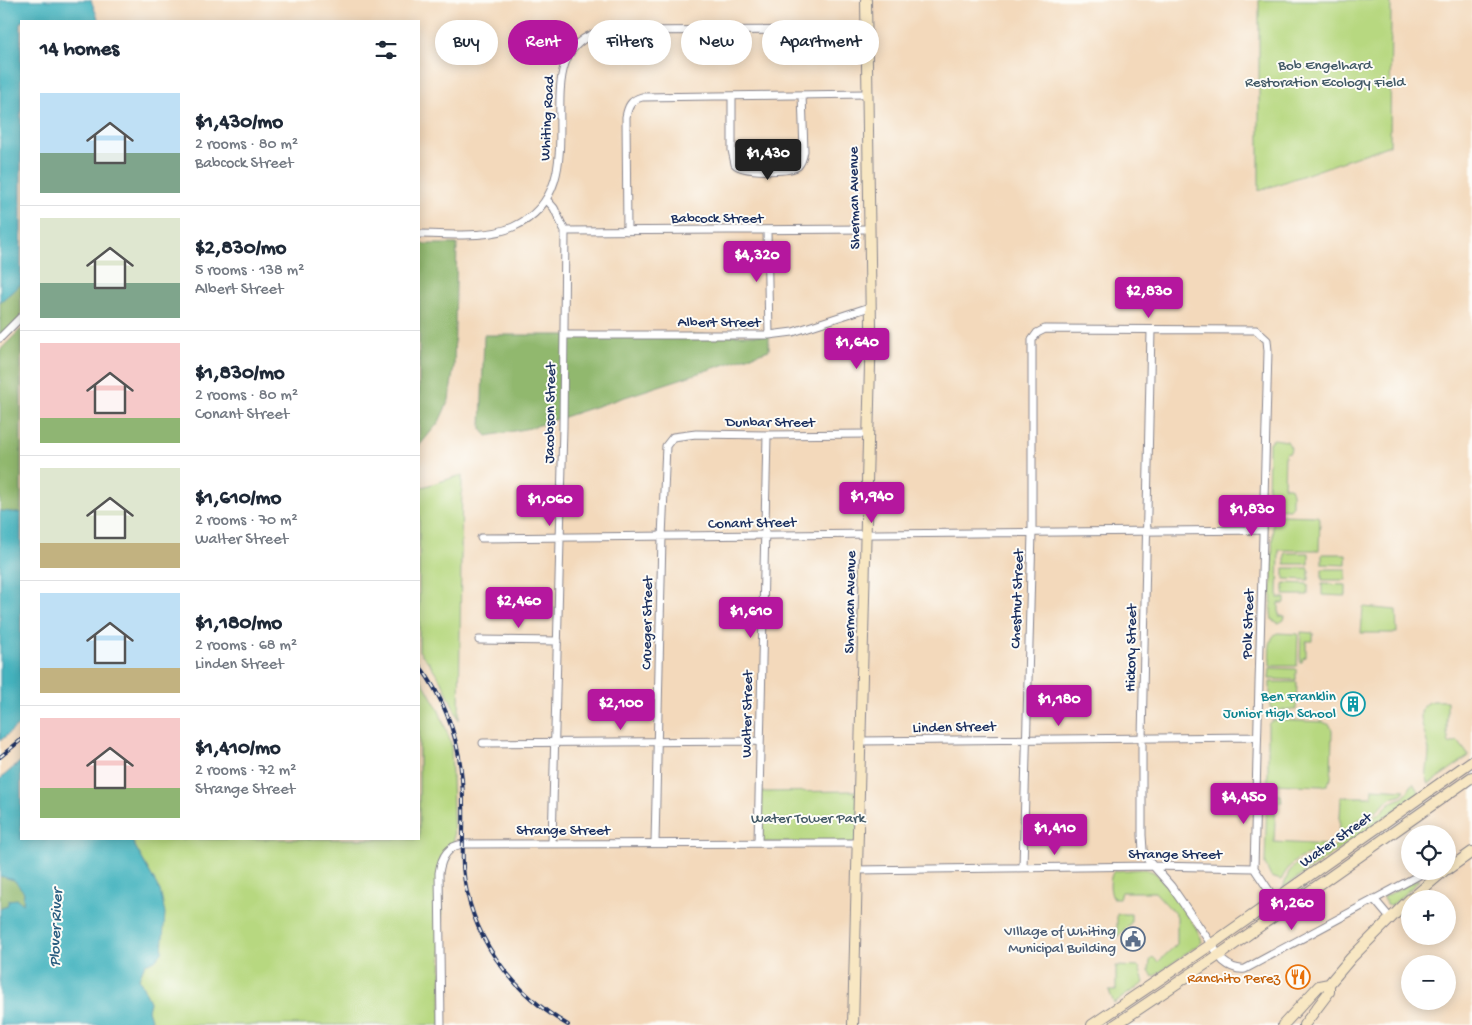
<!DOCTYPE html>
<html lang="en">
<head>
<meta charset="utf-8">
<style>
  :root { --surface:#fff; --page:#f2f2f3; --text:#1f2937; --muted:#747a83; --line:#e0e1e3; --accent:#b5179e }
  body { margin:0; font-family:"Gochi Hand",sans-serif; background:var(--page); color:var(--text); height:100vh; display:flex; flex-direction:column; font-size:19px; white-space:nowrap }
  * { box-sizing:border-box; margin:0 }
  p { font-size:16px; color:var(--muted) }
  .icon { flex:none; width:28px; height:28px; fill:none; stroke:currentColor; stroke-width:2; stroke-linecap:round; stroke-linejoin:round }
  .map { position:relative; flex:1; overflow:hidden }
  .details { position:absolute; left:20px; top:20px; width:400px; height:820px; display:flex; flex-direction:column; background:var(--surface); border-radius:0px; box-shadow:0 2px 12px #0003 }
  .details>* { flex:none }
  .hud { position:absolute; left:435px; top:20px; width:475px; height:45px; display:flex; gap:10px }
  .controls { position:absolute; left:1401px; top:825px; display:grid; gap:10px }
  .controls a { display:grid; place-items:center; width:55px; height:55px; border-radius:50%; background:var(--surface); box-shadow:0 2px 12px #0003; font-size:25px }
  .price { position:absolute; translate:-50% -42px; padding:0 11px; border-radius:5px; background:var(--accent); color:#fff; font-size:16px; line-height:32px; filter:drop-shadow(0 1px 2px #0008) }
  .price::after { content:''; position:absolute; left:50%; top:30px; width:15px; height:11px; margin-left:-8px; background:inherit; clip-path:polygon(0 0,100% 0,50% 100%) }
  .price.selected { background:#222; color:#fff }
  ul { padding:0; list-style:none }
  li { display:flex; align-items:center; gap:15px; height:125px; padding:0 20px }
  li+li { border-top:1px solid var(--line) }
  li span { display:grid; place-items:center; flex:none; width:140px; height:100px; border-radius:0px; color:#555 }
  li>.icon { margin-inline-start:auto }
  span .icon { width:60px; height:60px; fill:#fffc; stroke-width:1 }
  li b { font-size:21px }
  h2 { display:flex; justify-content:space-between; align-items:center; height:60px; padding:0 20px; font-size:21px }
  .tag { padding:0 18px; border-radius:22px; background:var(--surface); box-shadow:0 2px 12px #0003; font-size:18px; line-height:45px }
  .tag.selected { background:var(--accent); color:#fff }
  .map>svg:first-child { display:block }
  .green { fill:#b7d880; stroke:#69846f }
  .forest { fill:#91b86e; stroke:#567466 }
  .water { fill:#45b4bf; stroke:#30728e }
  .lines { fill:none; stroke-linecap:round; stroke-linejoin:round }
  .street-casing { stroke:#87848c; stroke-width:9 }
  .secondary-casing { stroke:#87848c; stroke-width:12 }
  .street { stroke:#fff; stroke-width:7 }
  .secondary { stroke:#f8e7c3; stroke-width:10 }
  .rail-casing { stroke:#1b2f5e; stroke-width:4 }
  .rail { stroke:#fdfcf7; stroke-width:2; stroke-dasharray:5.5; stroke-linecap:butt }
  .labels { text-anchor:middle; stroke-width:4; stroke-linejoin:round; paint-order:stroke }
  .park-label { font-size:15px; fill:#425966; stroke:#fdfcf7 }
  .street-label { font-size:15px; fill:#1b2f5e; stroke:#fdfcf7 }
  .culture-label { font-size:15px; fill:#0d838f; stroke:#fdfcf7; text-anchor:end }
  .service-label { font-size:15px; fill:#4e5e75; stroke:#fdfcf7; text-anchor:end }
  .food-label { font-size:15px; fill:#c56008; stroke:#fdfcf7; text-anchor:end }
  .water-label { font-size:16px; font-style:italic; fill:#2a5e80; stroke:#fdfcf7 }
</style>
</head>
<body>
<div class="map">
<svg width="1472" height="1025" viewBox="0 0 1472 1025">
  <rect width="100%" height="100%" fill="#fdfcf7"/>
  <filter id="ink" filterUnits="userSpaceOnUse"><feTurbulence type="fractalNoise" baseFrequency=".02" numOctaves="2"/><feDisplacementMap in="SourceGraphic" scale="10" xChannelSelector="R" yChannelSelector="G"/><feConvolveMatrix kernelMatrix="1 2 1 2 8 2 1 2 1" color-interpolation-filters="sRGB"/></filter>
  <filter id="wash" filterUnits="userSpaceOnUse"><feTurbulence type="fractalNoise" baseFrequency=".0096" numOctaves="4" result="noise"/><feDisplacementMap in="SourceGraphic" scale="20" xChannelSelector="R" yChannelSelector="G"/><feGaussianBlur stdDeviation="1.12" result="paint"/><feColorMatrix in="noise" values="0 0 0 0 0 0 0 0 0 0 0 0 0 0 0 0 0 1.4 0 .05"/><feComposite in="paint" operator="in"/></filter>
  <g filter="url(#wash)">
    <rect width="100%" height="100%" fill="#f3d9bb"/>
    <path class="green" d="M 1259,0 L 1391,0 L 1390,145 L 1259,191 Z
      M 1274,439 L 1287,441 L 1291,448 L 1290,452 L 1285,453 L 1284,487 L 1290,487 L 1292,493 L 1292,507 L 1290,509 L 1274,508 L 1270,506 L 1268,502 L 1269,442 Z
      M 462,475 L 459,720 C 447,692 440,674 419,651 L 419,488 Z
      M 1279,515 L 1317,516 L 1320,518 L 1319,550 L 1279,550 L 1278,598 L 1285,598 L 1285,603 L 1279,603 L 1279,616 L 1285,616 L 1284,620 L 1279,623 L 1272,620 L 1271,613 L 1273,518 Z
      M 1285,553 L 1309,553 L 1309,564 L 1285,564 Z
      M 1322,554 L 1346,554 L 1346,565 L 1322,564 Z
      M 1284,568 L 1309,568 L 1309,580 L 1284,579 Z
      M 1322,569 L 1346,569 L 1346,580 L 1322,580 Z
      M 1284,583 L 1308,584 L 1308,595 L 1284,595 Z
      M 1322,584 L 1346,585 L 1346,596 L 1322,595 Z
      M 1363,607 L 1396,610 L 1397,633 L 1361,633 Z
      M 1301,632 L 1313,633 L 1313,641 L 1306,641 L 1306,657 L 1303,658 L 1302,662 L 1300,662 Z
      M 1277,633 L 1298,634 L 1297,666 L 1270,666 C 1270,655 1267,639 1277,633 Z
      M 1270,668 L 1296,669 L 1296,680 L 1269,679 Z
      M 419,675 L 439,711 L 451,743 L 454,846 L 442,860 L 441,1025 L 157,1025 L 152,1023 L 148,1010 L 150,1002 L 139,978 L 145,964 L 155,960 L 160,891 L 131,839 L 419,839 Z
      M 1270,682 L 1297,682 L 1296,710 L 1277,710 L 1270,707 Z
      M 1447,701 L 1447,733 L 1449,744 L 1458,741 L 1469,756 L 1430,783 L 1427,783 C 1425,773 1429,762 1429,751 C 1428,740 1413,710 1427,703 C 1432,700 1441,701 1447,701 Z
      M 1275,720 L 1323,722 L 1330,725 L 1332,730 L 1331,778 L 1327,785 L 1322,786 L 1273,784 L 1268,782 L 1268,725 L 1271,721 Z
      M 1413,783 L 1418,791 L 1418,794 L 1283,888 L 1289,872 L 1296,864 L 1323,854 L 1342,841 L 1347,837 L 1359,822 L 1379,814 L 1390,803 L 1404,797 Z
      M 1372,788 L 1405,790 L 1402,794 L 1393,797 L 1386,801 L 1377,811 L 1355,821 L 1346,833 L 1339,838 L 1341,797 L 1372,797 Z
      M 859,791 L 857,843 L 758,842 L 759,792 Z
      M 1270,795 L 1281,795 L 1282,802 L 1276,802 L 1274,842 L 1329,845 C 1306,862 1298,848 1281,880 L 1271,877 L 1265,864 L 1267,798 Z
      M 1144,869 C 1148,870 1152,871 1155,873 C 1165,881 1201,931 1202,942 L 1153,977 L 1149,970 L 1150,961 L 1153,957 L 1158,962 L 1177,944 L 1177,916 L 1155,892 L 1121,892 L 1119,898 L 1113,898 C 1109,891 1109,877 1114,871 Z
      M 1418,879 L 1418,882 L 1391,906 L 1386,905 L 1384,897 Z
      M 1117,914 L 1131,914 L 1131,923 L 1117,937 Z
      M 1116,966 L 1139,967 L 1144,983 L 1114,1003 L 1109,991 L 1116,991 Z"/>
    <path class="forest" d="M 419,244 L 457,244 L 454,366 L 449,400 L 439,422 L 419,446 Z
      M 21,284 L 21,317 L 0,338 L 0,302 Z
      M 21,329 L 21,513 L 0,511 L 0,350 Z
      M 484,335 L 769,335 L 769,350 L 530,428 L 487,436 L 481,429 Z
      M 0,876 L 14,880 L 24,891 L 23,905 L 9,900 L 7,906 L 0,909 Z"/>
    <path class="water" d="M 0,0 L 91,0 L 99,21 L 21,21 L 21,284 L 0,302 Z
      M 0,511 L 21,513 L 21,723 L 0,741 Z
      M 21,761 L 21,839 L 131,839 L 160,891 L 165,913 L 162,952 L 155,960 L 145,964 L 139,978 L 150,1002 L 148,1010 L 152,1023 L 157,1025 L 0,1025 L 0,909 L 7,906 L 9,900 L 17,899 L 23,904 L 24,892 L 14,880 L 0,876 L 0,779 Z"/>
  </g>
  <g filter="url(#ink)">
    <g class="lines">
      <g class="street-casing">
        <path id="street" d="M 732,96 L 732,150 L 735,164 C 742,172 789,173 798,166 C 802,162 803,157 804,151 L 802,95
          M 546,199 L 554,208 L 565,231 L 563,427 L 552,843
          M 565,231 L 869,229
          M 627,231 L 626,117 C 628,106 631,100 642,97 L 867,94
          M 767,231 L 769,335
          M 419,234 C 447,234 486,239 513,227 C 607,185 514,52 603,31 L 866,30
          M 1151,330 L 1142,738 L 1142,835 L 1143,850 L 1147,859 L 1171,886 L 1223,961 C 1230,967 1236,970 1245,969 L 1427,871
          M 564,335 L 769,335 L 793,332 L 870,307
          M 0,338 L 21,317
          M 481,538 L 1263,530
          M 479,640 L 558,641
          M 861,741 L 1257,737
          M 483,743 L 759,741
          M 758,842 L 767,435
          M 655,843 L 662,537 L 666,446 L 673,437 L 696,434 L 767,435 L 868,434
          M 1023,867 L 1032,532 L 1032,340 L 1037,333 L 1045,329 L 1256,330 L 1267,340 L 1268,351 L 1254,868 L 1282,910
          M 856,870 L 1152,866 L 1254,868
          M 1374,899 L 1390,918
          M 441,1025 L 439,873 C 441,859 447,846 463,844 L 857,843"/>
      </g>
      <g class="secondary-casing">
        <path id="secondary" d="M 1448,869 L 1472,852
          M 1411,899 L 1444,871
          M 853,1025 L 871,326 L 866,0
          M 1092,1025 L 1212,944 L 1472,761
          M 1115,1025 L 1219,955 L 1472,777
          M 1283,1025 L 1319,986 L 1329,984
          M 1304,1025 L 1329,992 L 1329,984 L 1351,958 L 1410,899"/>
      </g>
      <use href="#street" class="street"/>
      <use href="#secondary" class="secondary"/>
      <g class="rail-casing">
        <path id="rail" d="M 419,665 C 450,706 463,752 463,803 C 464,824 462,846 463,867 C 469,935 511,992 568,1025
          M 0,757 L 21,740"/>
      </g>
      <use href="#rail" class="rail"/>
    </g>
  </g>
  <defs>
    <g id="building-ring" transform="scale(1.25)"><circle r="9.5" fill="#fdfcf7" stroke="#0f9aa8" stroke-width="1.5"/><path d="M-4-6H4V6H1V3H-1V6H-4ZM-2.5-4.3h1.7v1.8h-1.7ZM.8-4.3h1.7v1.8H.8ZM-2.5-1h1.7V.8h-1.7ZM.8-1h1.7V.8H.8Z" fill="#0f9aa8"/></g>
    <g id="civic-ring" transform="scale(1.25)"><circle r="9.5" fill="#fdfcf7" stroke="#5c6f8a" stroke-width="1.5"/><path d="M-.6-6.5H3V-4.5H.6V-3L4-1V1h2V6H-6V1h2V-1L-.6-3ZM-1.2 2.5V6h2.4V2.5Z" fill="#5c6f8a"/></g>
    <g id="restaurant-ring" transform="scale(1.25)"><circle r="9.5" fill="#fdfcf7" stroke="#e8710a" stroke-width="1.5"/><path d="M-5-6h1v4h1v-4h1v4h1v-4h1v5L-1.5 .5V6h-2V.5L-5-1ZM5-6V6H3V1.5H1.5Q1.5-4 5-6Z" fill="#e8710a"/></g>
  </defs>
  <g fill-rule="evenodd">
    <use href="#building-ring" x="1353" y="704"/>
    <use href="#civic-ring" x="1133" y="939"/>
    <use href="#restaurant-ring" x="1298" y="977"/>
  </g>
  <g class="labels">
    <g class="park-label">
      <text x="1325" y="69">Bob Engelhard<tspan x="1325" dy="17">Restoration Ecology Field</tspan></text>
      <text x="808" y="822">Water Tower Park</text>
    </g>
    <g class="street-label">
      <text transform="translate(546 118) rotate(-87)" y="5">Whiting Road</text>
      <text transform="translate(853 198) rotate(-91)" y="5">Sherman Avenue</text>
      <text x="717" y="222">Babcock Street</text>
      <text x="719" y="326">Albert Street</text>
      <text transform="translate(549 413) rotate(-89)" y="5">Jacobson Street</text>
      <text x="770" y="426">Dunbar Street</text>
      <text transform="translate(752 522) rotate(-1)" y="5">Conant Street</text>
      <text transform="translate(1016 599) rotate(-88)" y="5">Chestnut Street</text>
      <text transform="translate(849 602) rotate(-89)" y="5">Sherman Avenue</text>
      <text transform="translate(646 623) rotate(-89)" y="5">Crueger Street</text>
      <text transform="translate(1247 624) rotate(-88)" y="5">Polk Street</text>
      <text transform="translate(1130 648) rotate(-89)" y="5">Hickory Street</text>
      <text transform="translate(746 714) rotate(-89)" y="5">Walter Street</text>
      <text transform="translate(954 726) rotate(-1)" y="5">Linden Street</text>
      <text x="563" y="834">Strange Street</text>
      <text transform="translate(1335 839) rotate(-35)" y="5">Water Street</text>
      <text x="1175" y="858">Strange Street</text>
    </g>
    <g class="culture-label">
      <text x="1336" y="700">Ben Franklin<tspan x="1336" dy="17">Junior High School</tspan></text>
    </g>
    <g class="service-label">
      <text x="1116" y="935">VIllage of Whiting<tspan x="1116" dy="17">Municipal Building</tspan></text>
    </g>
    <g class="food-label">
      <text x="1280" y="982">Ranchito Perez</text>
    </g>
    <g class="water-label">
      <text transform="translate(54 928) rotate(-88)" y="6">Plover River</text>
    </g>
  </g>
</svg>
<div class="controls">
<a><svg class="icon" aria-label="locate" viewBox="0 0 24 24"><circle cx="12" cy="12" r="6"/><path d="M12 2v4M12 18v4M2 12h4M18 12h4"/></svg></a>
<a>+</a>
<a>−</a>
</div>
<b class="price selected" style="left:768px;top:181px">$1,430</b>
<b class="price" style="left:757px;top:283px">$4,320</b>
<b class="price" style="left:1149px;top:319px">$2,830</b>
<b class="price" style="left:857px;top:370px">$1,640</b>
<b class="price" style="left:872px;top:524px">$1,940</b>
<b class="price" style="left:550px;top:527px">$1,060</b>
<b class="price" style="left:1252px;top:537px">$1,830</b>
<b class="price" style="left:519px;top:629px">$2,460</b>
<b class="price" style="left:751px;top:639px">$1,610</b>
<b class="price" style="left:1059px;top:727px">$1,180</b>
<b class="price" style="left:621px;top:731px">$2,100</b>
<b class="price" style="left:1244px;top:825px">$4,450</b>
<b class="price" style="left:1055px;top:856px">$1,410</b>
<b class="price" style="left:1292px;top:931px">$1,260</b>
<div class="hud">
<a class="tag">Buy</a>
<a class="tag selected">Rent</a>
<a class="tag">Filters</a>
<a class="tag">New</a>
<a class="tag">Apartment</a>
</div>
<section class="details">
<h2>14 homes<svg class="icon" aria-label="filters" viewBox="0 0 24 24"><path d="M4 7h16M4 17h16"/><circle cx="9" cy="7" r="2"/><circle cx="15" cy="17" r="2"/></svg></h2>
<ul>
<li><span style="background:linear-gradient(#bfe0f5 60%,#7fa58c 0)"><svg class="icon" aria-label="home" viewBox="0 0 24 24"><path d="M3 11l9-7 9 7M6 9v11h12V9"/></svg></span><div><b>$1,430/mo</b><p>2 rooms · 80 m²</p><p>Babcock Street</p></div></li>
<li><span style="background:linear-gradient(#dfe7d0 65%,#7fa58c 0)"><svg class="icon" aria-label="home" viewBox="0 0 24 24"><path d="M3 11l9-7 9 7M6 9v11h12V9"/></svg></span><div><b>$2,830/mo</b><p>5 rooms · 138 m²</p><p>Albert Street</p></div></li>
<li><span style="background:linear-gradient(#f6c9c9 75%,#8fb573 0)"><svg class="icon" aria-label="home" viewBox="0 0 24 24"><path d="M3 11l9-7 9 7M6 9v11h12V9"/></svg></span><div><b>$1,830/mo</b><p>2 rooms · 80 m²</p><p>Conant Street</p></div></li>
<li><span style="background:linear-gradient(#dfe7d0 75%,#c2b280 0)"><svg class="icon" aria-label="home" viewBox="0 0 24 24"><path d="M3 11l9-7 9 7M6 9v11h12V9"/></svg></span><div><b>$1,610/mo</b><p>2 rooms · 70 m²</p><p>Walter Street</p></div></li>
<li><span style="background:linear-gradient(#bfe0f5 75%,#c2b280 0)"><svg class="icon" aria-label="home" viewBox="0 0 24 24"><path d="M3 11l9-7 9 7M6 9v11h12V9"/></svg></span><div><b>$1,180/mo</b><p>2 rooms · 68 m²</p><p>Linden Street</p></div></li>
<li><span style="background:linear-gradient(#f6c9c9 70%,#8fb573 0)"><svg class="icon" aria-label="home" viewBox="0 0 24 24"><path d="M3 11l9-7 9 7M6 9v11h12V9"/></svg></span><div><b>$1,410/mo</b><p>2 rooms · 72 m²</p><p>Strange Street</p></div></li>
</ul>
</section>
</div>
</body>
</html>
